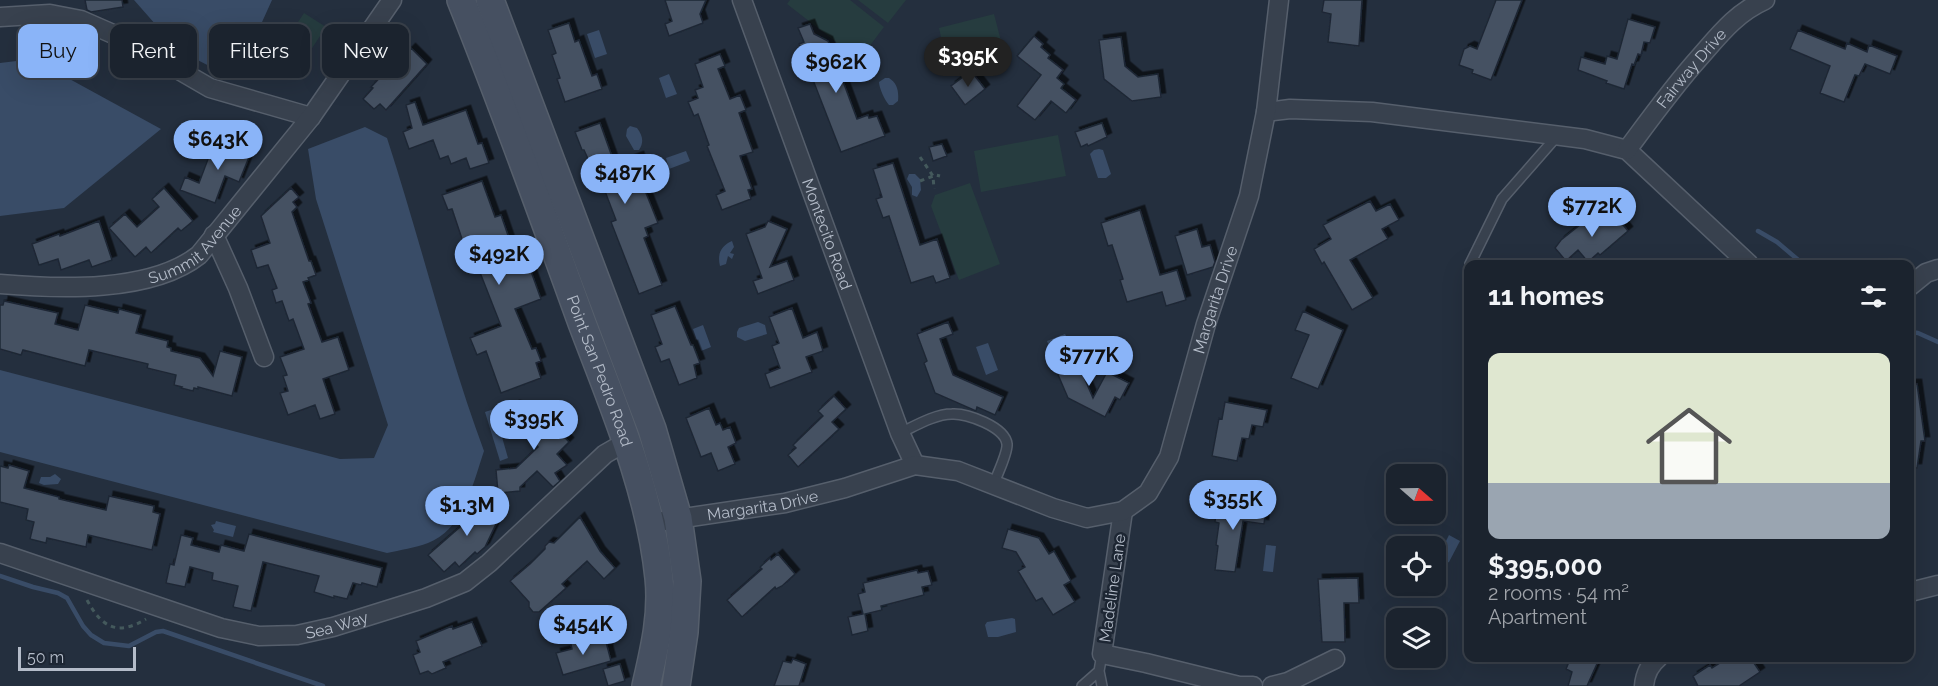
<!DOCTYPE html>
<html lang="en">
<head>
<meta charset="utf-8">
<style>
  :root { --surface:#1b232e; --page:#282f3a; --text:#f1f3f6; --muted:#a0a4aa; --line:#39404a; --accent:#8ab4f8 }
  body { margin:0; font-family:Raleway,sans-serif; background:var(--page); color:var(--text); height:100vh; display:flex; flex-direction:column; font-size:22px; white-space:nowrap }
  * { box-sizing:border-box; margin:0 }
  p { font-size:20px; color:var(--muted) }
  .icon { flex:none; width:33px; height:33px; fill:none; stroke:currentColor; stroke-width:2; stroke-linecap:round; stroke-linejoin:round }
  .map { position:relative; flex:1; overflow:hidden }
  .details { position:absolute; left:1464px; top:260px; width:450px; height:402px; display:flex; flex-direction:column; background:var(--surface); border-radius:12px; box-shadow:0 6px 24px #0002,0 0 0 2px var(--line) }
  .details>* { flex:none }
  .guide { position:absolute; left:18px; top:24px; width:570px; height:54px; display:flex; gap:12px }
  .needle { width:39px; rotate:110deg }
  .fabs { position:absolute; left:1386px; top:464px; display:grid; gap:12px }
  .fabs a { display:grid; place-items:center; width:60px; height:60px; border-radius:12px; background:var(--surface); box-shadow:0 6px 24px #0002,0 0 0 2px var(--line); font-size:30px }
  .scale { position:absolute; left:18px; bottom:15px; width:118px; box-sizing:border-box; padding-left:6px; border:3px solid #b4bcc9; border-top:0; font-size:16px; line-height:21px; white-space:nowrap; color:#b4bcc9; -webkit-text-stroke:4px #1d2633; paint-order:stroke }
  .price { position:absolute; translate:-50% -51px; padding:0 14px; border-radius:21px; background:var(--accent); color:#111; font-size:20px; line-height:39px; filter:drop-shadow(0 2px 3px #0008) }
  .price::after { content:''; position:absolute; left:50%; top:36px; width:18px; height:14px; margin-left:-9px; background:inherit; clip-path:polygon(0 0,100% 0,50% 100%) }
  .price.active { background:#222; color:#fff }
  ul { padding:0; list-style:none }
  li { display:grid; align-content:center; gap:12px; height:318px; padding:0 24px }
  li+li { border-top:2px solid var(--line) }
  li span { display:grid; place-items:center; height:186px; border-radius:12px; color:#555 }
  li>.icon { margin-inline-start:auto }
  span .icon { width:108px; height:108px; fill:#fffc; stroke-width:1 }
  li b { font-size:26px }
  h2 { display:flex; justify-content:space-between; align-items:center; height:72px; padding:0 24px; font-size:26px }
  .tag { padding:0 21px; border-radius:12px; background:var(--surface); box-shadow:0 6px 24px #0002,0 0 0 2px var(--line); font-size:21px; line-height:54px }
  .tag.active { background:var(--accent); color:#111 }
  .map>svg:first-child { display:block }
  .green { fill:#263c3f }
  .water { fill:#394c67 }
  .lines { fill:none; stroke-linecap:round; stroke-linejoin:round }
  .stream { stroke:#394c67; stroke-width:4.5 }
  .building { fill:#455162; stroke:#1f2835; stroke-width:1.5; filter:url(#shadow) }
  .service-casing { stroke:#565f6c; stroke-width:12 }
  .minor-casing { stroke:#565f6c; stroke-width:21 }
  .secondary-casing { stroke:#565f6c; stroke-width:30 }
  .path { stroke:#44595c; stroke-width:3; stroke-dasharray:4.5 4.5; stroke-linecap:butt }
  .service { stroke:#38414e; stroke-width:9 }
  .minor { stroke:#38414e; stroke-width:18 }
  .secondary { stroke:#465061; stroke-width:27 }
  .labels { text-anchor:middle; stroke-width:5; stroke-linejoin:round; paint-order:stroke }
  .street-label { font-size:16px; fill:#b4bcc9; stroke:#1d2633 }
</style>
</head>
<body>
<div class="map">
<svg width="1938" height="686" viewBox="0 0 1938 686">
  <defs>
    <filter id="shadow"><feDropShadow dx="4.5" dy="-4.5" stdDeviation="0" flood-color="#0009"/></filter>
  </defs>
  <rect width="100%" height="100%" fill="#242f3e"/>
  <path class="green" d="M 790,0 L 850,0 L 884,27 L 859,60 L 787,4 Z
    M 858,0 L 906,0 L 888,23 Z
    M 304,13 L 326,27 L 295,74 L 273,60 Z
    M 994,14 L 1001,41 L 945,55 L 939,28 Z
    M 1058,135 L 1066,176 L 981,192 L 974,151 Z
    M 970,183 L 1000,264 L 959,280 L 931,206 L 935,195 Z"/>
  <path class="water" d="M 134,0 L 272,0 L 253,42 L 219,71 L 178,50 Z
    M 599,30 L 607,54 L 595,58 L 587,34 Z
    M 33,59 L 161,129 L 64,208 L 0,216 L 0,63 Z
    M 669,74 L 677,94 L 666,98 L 659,78 Z
    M 885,78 L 889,78 C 897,83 899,91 898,101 L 893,105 L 889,105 C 885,101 879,88 879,82 Z
    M 630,126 L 637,128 C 643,136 644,142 639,150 L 634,150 L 626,136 L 627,129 Z
    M 365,127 L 387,138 C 421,242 446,348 484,451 C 473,483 464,529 428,543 C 415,548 400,550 387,553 L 0,452 L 0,370 L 340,459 L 374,458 L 388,425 L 316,199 L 308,149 Z
    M 1099,149 L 1103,150 L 1111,174 L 1106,178 L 1098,178 L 1090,154 L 1094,150 Z
    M 686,151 L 690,161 L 669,169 L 666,158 Z
    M 909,174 L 915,174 L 920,179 L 921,190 L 917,197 L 912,195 L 912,187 L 907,179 Z
    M 732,241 L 734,247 L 730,253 L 734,254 L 732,259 L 728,256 L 726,264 L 720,266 C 717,254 721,246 732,241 Z
    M 758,322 L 765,325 L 767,334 L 745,341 L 737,337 L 737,332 L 739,328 Z
    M 703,325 L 711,347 L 701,351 L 693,329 Z
    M 1065,334 L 1070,343 L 1051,352 L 1047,341 Z
    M 988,343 L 998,370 L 986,375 L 976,347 Z
    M 494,409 L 508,458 L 500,461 L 485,412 Z
    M 55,474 L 61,479 L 58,484 L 44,485 L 39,483 L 41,477 L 50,477 Z
    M 216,521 L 236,526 L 233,537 L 213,532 L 214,530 L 211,525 L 215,524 Z
    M 1449,535 L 1460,541 L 1449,562 L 1444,564 L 1437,559 Z
    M 1266,545 L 1276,546 L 1273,572 L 1263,571 Z
    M 1012,618 L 1015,619 L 1016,632 L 998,637 L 988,637 L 985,625 L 987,622 Z"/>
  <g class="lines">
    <path class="stream" d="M 1758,231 L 1777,242 L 1803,264
      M 1910,332 L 1918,333 L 1938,342
      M 0,576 L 33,587 L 58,593 L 67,598 L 83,626 L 91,635 L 104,643 L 129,646 L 156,632 L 163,631 L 323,686"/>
  </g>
  <path class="building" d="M 85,0 L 122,0 L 123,7 L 91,12 L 87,10 Z
    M 665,0 L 706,0 L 700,14 L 703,23 L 669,36 L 665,24 L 672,21 Z
    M 1324,0 L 1362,0 L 1359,46 L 1328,42 L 1331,14 L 1322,12 Z
    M 1496,0 L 1522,0 L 1491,80 L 1472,73 L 1473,70 L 1459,65 L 1464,49 L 1470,46 L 1477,49 Z
    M 1628,19 L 1655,27 L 1650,43 L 1644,42 L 1641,55 L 1638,54 L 1634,65 L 1632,64 L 1624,89 L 1606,83 L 1607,81 L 1578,70 L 1581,57 L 1605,64 L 1607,56 L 1617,59 Z
    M 569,23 L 575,42 L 579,40 L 592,76 L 597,74 L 602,89 L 565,102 L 557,79 L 560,78 L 552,55 L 556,53 L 548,30 Z
    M 810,24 L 814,34 L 828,41 L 857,119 L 868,115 L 869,118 L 877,116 L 885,136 L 841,152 L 799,44 L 804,42 L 798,28 Z
    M 1798,30 L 1845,49 L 1847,43 L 1867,52 L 1869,45 L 1897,56 L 1890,74 L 1865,64 L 1859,76 L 1855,75 L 1844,102 L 1820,93 L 1830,66 L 1790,49 Z
    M 1034,36 L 1043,44 L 1041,47 L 1050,55 L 1048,58 L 1063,70 L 1057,78 L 1064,84 L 1061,88 L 1076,100 L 1066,113 L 1051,101 L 1035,120 L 1017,106 L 1041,75 L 1017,56 Z
    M 1121,37 L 1125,66 L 1138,77 L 1158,74 L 1161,97 L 1132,101 L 1104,79 L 1099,40 Z
    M 411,48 L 427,64 L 386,110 L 380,104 L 374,109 L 363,99 L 373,88 L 371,87 L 392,65 L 394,66 Z
    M 720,54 L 725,66 L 718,69 L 730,99 L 740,95 L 746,110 L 739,113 L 753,152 L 740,156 L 752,189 L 748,190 L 751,199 L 722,210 L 716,195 L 725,191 L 707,146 L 709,145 L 698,114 L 694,116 L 688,102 L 698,98 L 695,90 L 703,87 L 695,64 Z
    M 971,71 L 985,89 L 965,105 L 951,86 Z
    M 415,102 L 423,125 L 466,110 L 478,144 L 482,143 L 489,163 L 470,169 L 466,158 L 451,164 L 448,156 L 440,159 L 433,140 L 409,149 L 403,132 L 412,128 L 406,105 Z
    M 600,123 L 615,165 L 639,156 L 650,186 L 644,188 L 658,223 L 645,228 L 648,236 L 644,238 L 662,285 L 639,294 L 611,222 L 616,220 L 593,160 L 589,161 L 584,150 L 582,150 L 575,132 Z
    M 1102,123 L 1107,137 L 1088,146 L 1087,144 L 1081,147 L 1075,132 Z
    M 221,140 L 251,152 L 239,182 L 225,176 L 215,203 L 180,190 L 185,177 L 199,183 L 214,143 L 220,144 Z
    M 942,144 L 947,156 L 933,161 L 929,147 Z
    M 893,163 L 920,245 L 937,239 L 950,278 L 936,283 L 933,276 L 911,283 L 889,216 L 883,218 L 876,199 L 882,197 L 873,169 Z
    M 482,181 L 495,217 L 501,215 L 511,244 L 520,241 L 541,299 L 515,309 L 532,349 L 536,348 L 541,361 L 536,363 L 541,378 L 501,393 L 486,351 L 477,355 L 470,338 L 501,326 L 470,247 L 465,248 L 452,209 L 448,210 L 442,195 Z
    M 164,188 L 193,221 L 181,231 L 178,228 L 151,253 L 146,247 L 135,257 L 109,228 L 125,214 L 137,227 L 159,207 L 152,199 Z
    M 291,188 L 299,197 L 293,202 L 297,207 L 292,212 L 309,261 L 311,261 L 316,275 L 308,278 L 309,280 L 303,282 L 311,303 L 308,304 L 322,342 L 338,337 L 349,370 L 323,379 L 335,414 L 320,419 L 315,405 L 288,415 L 280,393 L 288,391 L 283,376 L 287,375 L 280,357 L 304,349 L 293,319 L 289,321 L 282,301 L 276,303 L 272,290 L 277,288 L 268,265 L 257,268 L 251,250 L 270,243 L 261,216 Z
    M 1370,201 L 1376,211 L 1390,204 L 1399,220 L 1382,229 L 1388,239 L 1350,260 L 1373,298 L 1352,310 L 1324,262 L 1322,264 L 1314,249 L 1331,239 L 1323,225 Z
    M 1617,209 L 1619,220 L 1628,231 L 1600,255 L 1598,253 L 1588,262 L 1578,250 L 1566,261 L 1555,248 L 1561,240 L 1590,217 L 1598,226 Z
    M 1140,210 L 1160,275 L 1177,270 L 1186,300 L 1166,306 L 1162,292 L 1127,302 L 1120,280 L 1123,279 L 1112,245 L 1108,246 L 1101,223 Z
    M 99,221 L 112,260 L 92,267 L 89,260 L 61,270 L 58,259 L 39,265 L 32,244 L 59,234 L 60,236 Z
    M 768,221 L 787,229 L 770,267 L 787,261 L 794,280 L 758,294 L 753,281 L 762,278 L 746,234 L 765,227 Z
    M 1197,229 L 1202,247 L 1210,245 L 1215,262 L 1213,267 L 1187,275 L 1175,236 Z
    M 4,301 L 58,313 L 55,324 L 78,330 L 85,305 L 118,313 L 119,309 L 141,315 L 136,333 L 168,341 L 167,347 L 171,348 L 171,351 L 200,358 L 213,376 L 220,351 L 242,357 L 232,396 L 198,387 L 198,389 L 194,388 L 193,391 L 181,388 L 182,387 L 174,385 L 176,375 L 147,368 L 148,364 L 89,350 L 85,366 L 23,350 L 21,355 L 0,349 L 0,305 L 3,305 Z
    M 675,306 L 691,345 L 693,345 L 700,363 L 694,365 L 697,378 L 679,385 L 669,359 L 661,362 L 655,347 L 662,344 L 651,315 Z
    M 792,308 L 803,338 L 817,332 L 823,351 L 806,357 L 812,372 L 770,388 L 765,374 L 780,368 L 772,346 L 779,343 L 769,317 Z
    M 1303,311 L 1343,330 L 1318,389 L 1291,378 L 1309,335 L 1295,330 Z
    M 948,322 L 953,334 L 940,339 L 953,375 L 1003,397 L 995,415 L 977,407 L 976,411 L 935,393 L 924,363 L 927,361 L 917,334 Z
    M 1074,354 L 1093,398 L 1107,372 L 1129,383 L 1120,400 L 1115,397 L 1105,417 L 1068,398 L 1053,363 Z
    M 1910,384 L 1917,384 L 1925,441 L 1921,441 L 1917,468 L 1910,468 Z
    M 834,396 L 846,409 L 832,422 L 839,429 L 798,467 L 788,455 L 796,448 L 793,445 L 823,416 L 818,411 Z
    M 1225,402 L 1267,410 L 1263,427 L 1252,425 L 1249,439 L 1242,438 L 1237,461 L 1212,456 L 1219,418 L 1222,419 Z
    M 515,405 L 540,411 L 569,442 L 557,454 L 567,465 L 555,473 L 560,481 L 553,487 L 537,471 L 520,487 L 520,491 L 498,493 L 496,470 L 516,468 L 538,447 L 526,434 L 509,430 Z
    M 709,408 L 716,425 L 720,423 L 723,430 L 730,427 L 736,443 L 728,447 L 735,464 L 718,471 L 711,453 L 701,457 L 686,418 Z
    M 9,465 L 29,471 L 24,488 L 59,497 L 59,499 L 106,510 L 109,496 L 154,506 L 153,512 L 160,514 L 152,550 L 88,535 L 86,547 L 47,538 L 46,543 L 30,539 L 34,522 L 26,520 L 28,509 L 0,502 L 0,466 L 8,468 Z
    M 486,493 L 497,503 L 490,518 L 497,522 L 485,547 L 477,554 L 475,552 L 459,567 L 455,562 L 444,572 L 428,555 L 468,520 L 478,500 L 482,501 Z
    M 1230,500 L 1243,502 L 1242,504 L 1266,507 L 1264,524 L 1243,521 L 1235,572 L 1215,570 L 1218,546 L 1216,545 L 1219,523 L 1215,522 L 1217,502 L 1229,503 Z
    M 580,517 L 600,551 L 615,568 L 604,579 L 587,561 L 562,584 L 566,588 L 539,612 L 533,612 L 529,607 L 529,602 L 510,581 L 530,564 L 545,549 L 545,546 L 549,542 L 554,543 Z
    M 1008,529 L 1039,538 L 1049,554 L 1054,551 L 1071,581 L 1064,585 L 1075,602 L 1053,615 L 1042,598 L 1036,601 L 1018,571 L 1025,567 L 1016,552 L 1002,548 Z
    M 249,534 L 382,568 L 377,587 L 362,583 L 361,585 L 353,583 L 347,599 L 334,596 L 334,598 L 314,592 L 319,576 L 263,562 L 251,611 L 233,607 L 238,586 L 212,580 L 213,573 L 190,567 L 185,587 L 166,583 L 170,564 L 174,565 L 181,535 L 193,538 L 191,545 L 219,552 L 221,545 L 244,551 Z
    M 778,554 L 795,574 L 782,586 L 776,589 L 775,587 L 742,617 L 727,600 L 762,569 L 760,567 L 770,558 L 771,560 Z
    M 917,570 L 918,573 L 928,571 L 932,585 L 922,587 L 924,595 L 881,606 L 882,610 L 865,614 L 868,631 L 852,635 L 848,617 L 863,614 L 858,594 L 865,592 L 863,583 Z
    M 1358,578 L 1359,603 L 1344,603 L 1345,642 L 1322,642 L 1318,579 Z
    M 472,622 L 482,646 L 443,662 L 446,668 L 432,674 L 428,671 L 420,674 L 413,655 L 420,652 L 416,641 L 452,626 L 453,629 Z
    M 581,636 L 583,645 L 605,638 L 611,661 L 563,675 L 556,653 L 572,649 L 570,640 Z
    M 1571,657 L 1600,657 L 1587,686 L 1568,686 L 1572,672 L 1566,669 Z
    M 1729,657 L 1750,657 L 1760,672 L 1739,686 L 1698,686 L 1693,676 L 1710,665 L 1712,668 Z
    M 793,659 L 806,664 L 799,686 L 774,686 L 783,661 L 791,663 Z
    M 620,664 L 625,681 L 608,686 L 603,669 Z"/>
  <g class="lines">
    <g class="service-casing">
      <path id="service" d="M 1470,264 L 1502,199 L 1558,135
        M 900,433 C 915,426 935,414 952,414 C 967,413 1005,427 1007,444 C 1008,453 997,474 994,484
        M 1102,654 L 1099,671 L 1102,686
        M 1082,686 L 1099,671"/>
    </g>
    <g class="minor-casing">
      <g id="minor">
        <path id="s1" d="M 742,0 L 900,433 L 915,465"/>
        <path d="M 0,17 L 50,14 L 81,20 L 129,41 L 210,88 L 311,117"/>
        <path d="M 1266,112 L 1290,109 L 1372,112 L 1585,139 L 1627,150 L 1749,264"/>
        <path id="s2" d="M 1627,150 C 1650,119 1673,87 1699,58 C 1720,34 1736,13 1765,0"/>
        <path d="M 214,235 L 238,288 L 264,357"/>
        <path id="s3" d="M 0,284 C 58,289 151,293 199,255 L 311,117 L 392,0"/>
        <path d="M 1910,286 L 1926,273 L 1938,269"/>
        <path d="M 1123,511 L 1102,654 L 1146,663 L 1239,686 L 1253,686"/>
        <path id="s4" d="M 650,523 L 785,503 L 845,488 L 915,465 L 958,471 L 1053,508 L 1087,518 L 1123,511 L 1148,493 L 1169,457 L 1206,324 L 1249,196 L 1266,112 L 1279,0"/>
        <path id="s5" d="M 0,553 L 221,628 L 259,636 L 297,635 L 333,627 L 426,598 L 465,582 L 489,563 L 605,454 L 626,442"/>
        <path d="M 1910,592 L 1938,585"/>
        <path d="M 1272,686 L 1288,682 L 1335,659"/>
        <path d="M 1644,686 C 1645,674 1649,665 1659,657"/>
      </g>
    </g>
    <g class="secondary-casing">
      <g id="secondary">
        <path id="s6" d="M 461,0 C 504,107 543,215 582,323 C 613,405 650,490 659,578 C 663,615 654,651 646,686"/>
        <path d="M 490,0 L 652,429 L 678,518 L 687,581 L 684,632 L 676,686"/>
      </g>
    </g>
    <path class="path" d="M 920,157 L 933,176 L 934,189
      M 920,181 L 936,175 L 940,176
      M 87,600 C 102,628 118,636 146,619"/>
    <use href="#service" class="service"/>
    <use href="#minor" class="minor"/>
    <use href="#secondary" class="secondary"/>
  </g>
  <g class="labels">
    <g class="street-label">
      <text dy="6" stroke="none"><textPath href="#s2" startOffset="104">Fairway Drive</textPath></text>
      <text dy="6" stroke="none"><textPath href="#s1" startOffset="249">Montecito Road</textPath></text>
      <text dy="6" stroke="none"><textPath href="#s3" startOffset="208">Summit Avenue</textPath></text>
      <text dy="6" stroke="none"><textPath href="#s4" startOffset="726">Margarita Drive</textPath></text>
      <text dy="6" stroke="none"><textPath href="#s6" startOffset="396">Point San Pedro Road</textPath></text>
      <text dy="6" stroke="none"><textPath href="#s4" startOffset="114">Margarita Drive</textPath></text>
      <text transform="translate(1112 588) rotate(-82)" y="6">Madeline Lane</text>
      <text dy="6" stroke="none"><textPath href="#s5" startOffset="351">Sea Way</textPath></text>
    </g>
  </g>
</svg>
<div class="fabs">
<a><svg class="needle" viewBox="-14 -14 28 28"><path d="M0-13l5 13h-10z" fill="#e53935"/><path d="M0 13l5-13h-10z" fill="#a0a4aa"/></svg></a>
<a><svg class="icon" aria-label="locate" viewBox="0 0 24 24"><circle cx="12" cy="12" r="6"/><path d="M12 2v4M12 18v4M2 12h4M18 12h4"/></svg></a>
<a><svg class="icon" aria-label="layers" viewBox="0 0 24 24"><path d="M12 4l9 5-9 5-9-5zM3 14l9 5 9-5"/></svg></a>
</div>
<div class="scale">50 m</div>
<b class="price active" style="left:968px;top:88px">$395K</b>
<b class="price" style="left:836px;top:94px">$962K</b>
<b class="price" style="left:218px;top:171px">$643K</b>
<b class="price" style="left:625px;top:205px">$487K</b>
<b class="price" style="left:1592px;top:238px">$772K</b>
<b class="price" style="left:499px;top:286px">$492K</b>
<b class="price" style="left:1089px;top:387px">$777K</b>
<b class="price" style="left:534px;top:451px">$395K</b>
<b class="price" style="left:1233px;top:531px">$355K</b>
<b class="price" style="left:467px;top:537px">$1.3M</b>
<b class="price" style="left:583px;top:656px">$454K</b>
<div class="guide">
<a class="tag active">Buy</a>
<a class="tag">Rent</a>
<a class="tag">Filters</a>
<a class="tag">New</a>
</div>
<section class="details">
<h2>11 homes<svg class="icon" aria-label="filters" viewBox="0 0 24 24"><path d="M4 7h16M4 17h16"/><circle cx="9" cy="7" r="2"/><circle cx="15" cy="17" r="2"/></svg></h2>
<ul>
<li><span style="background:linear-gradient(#dfe7d0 70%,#9aa5b1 0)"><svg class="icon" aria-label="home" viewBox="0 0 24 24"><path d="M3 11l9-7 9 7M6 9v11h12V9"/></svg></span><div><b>$395,000</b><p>2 rooms · 54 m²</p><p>Apartment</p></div></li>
</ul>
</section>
</div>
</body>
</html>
